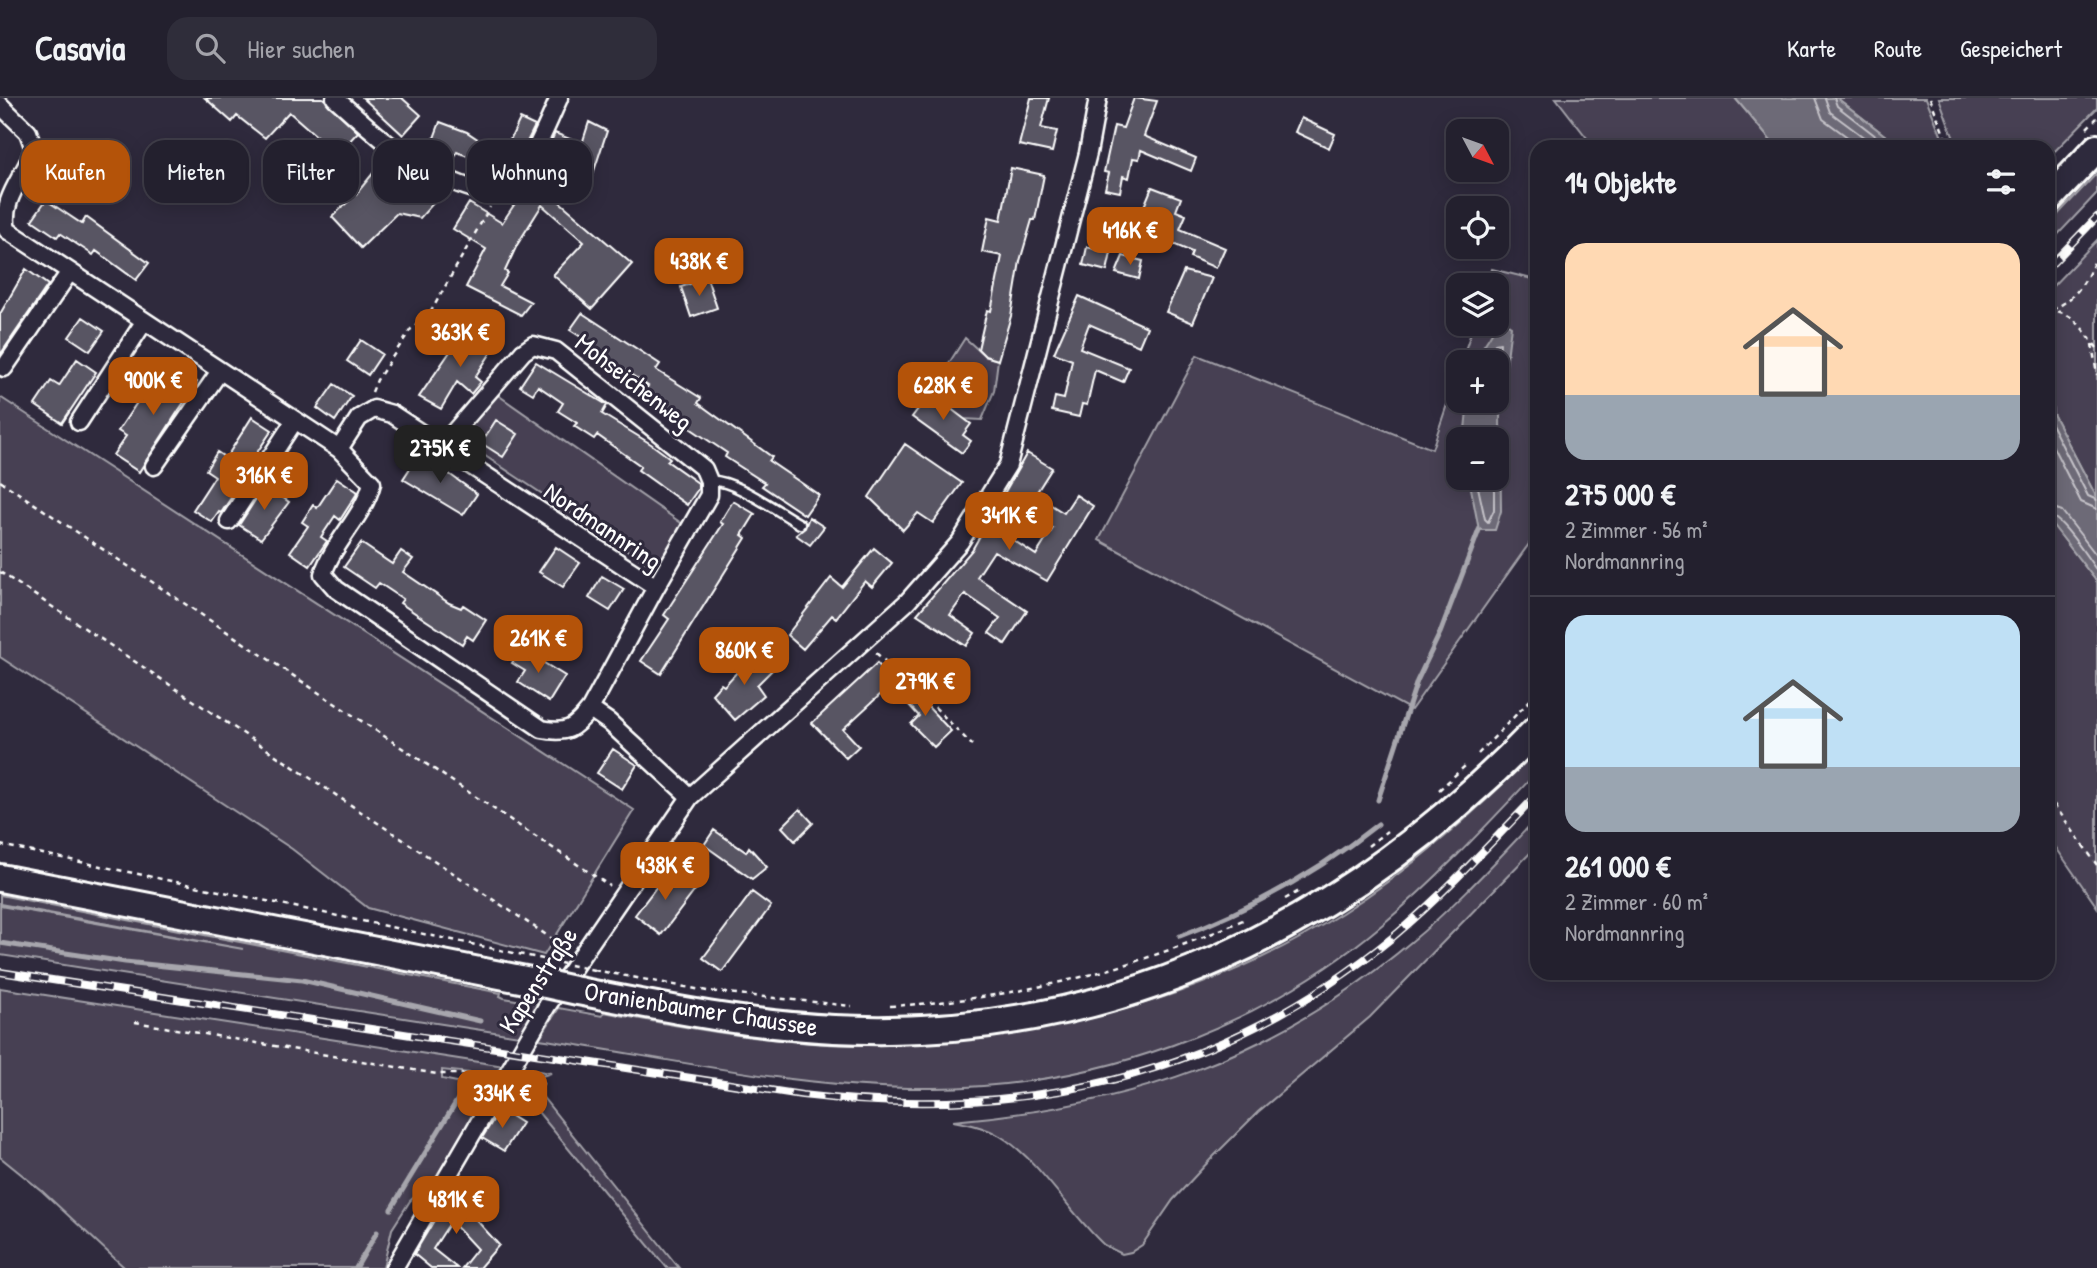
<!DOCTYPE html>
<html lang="de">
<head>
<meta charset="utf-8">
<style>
  :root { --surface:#23202e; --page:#2f2d3a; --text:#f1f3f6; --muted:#a3a3aa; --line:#403e4a; --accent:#b45309 }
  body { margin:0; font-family:"Patrick Hand",sans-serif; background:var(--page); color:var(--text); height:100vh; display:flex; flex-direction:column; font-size:26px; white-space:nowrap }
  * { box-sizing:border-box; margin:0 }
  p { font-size:23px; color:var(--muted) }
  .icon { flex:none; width:38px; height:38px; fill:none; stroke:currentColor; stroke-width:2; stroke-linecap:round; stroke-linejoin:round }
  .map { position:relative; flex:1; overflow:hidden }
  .panel { position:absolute; left:1530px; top:42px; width:525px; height:840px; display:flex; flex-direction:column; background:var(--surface); border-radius:21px; box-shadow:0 4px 18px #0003,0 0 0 2px var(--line) }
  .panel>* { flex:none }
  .guide { position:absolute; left:21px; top:42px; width:665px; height:63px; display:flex; gap:14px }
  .needle { width:46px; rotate:131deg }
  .buttons { position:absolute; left:1446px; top:21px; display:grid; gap:14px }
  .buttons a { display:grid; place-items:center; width:63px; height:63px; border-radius:14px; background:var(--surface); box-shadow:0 4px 18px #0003,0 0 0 2px var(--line); font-size:35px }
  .price { position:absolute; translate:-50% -60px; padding:0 16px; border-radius:14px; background:var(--accent); color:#fff; font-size:23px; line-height:46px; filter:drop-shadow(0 2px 4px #0008) }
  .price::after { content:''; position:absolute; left:50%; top:42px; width:21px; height:16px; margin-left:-10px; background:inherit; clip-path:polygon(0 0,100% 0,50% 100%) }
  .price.on { background:#222; color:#fff }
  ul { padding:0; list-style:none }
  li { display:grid; align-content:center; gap:14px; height:371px; padding:0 35px }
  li+li { border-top:2px solid var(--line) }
  li span { display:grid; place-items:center; height:217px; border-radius:21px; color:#555 }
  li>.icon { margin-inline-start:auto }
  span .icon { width:126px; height:126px; fill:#fffc; stroke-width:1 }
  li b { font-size:30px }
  h2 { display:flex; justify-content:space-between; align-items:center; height:84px; padding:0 35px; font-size:30px }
  .pill { padding:0 24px; border-radius:21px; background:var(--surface); box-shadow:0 4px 18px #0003,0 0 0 2px var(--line); font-size:24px; line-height:63px }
  .pill.on { background:var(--accent); color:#fff }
  header { display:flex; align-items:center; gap:42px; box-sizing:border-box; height:98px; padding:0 35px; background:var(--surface); border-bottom:2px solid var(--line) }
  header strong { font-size:33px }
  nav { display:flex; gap:38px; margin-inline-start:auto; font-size:24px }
  .search { width:490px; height:63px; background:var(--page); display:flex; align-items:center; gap:18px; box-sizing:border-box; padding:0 24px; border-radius:21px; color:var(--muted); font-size:26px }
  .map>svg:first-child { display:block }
  .green { fill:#464152; stroke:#a2a0a8; stroke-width:2; fill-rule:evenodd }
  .water { fill:#6d6a77; stroke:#a7a6ad; stroke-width:2 }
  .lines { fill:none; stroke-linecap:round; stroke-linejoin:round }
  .shore { stroke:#c5c3c9; stroke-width:2 }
  .stream { stroke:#a7a6ad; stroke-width:5 }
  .building { fill:#595564; stroke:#fff; stroke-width:2; fill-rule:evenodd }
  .lane-casing { stroke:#fff; stroke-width:13 }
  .street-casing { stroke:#fff; stroke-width:21 }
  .primary-casing { stroke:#fff; stroke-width:32 }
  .path { stroke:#fff; stroke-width:2.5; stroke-dasharray:5 5; stroke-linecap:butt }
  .lane { stroke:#2f2a3d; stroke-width:8 }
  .street { stroke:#2f2a3d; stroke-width:16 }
  .primary { stroke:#2f2a3d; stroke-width:26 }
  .rail-casing { stroke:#fff; stroke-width:8 }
  .rail { stroke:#2f2a3d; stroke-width:5; stroke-dasharray:16; stroke-linecap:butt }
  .primary-bridge-casing { stroke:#fff; stroke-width:32; stroke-linecap:butt }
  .path-bridge { stroke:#fff; stroke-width:2.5; stroke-dasharray:5 5; stroke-linecap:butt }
  .primary-bridge { stroke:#2f2a3d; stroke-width:26 }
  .labels { text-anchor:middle; stroke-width:6; stroke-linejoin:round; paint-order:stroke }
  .street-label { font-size:26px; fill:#fff; stroke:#2f2a3d }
</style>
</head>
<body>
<header>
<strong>Casavia</strong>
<div class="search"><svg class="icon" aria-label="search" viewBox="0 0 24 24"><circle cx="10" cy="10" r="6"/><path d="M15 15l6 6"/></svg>Hier suchen</div>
<nav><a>Karte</a><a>Route</a><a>Gespeichert</a></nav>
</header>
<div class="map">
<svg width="2097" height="1170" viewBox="0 0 2097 1170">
  <rect width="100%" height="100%" fill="#2f2a3d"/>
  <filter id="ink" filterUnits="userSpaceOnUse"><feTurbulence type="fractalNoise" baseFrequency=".0143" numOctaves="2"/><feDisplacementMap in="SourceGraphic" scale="14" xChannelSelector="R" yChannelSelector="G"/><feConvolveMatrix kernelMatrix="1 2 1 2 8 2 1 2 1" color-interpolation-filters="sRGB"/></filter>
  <g filter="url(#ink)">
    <path class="green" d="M 1556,0 L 1735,0 L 1776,49 L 1594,49 Z
      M 1837,0 L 1926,0 L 1946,49 L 1900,49 Z
      M 1939,0 L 2097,0 L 2097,10 L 2048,60 L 2048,49 L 1957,49 Z
      M 2097,75 L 2097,95 L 2048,147 L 2048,127 Z
      M 2097,142 L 2097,400 L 2053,316 L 2048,265 L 2048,193 Z
      M 1492,171 L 1536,182 L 1536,436 L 1411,612 L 1099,442 L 1197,257 L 1432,351 L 1458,274 L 1458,303 L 1496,303 L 1496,264 L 1461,264 L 1474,226 L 1496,226 L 1496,187 L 1486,187 ZM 1458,341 L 1496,341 L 1496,380 L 1458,380 Z
      M 965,240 L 985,258 L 998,262 L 994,293 L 982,322 L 964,321 L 930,295 Z
      M 495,295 L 684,427 L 665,461 L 648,466 L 461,342 L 460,338 Z
      M 0,299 L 634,712 L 544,857 L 368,810 L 292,751 L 0,559 Z
      M 2048,421 L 2097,484 L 2097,809 L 2048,738 Z
      M 1536,653 L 1536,675 C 1487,727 1438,780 1383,826 C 1259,931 1096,989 934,990 C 804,992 668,960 539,941 L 559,910 L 602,918 L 604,914 C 686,930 770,945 855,947 C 1022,949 1201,905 1342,815 C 1414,769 1478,713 1536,653 Z
      M 1536,721 L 1536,749 L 1370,919 L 1258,1014 L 1210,1062 L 1173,1102 L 1142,1147 L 1131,1154 L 1122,1156 L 1104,1147 C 1069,1115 1040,1062 1000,1038 C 985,1029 969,1026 953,1023 C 1131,1008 1273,960 1411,844 C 1456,807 1496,763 1536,721 Z
      M 0,797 L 501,895 L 500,898 L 504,900 L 540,906 L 519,938 L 0,857 L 0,808 L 243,851 L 0,806 Z
      M 0,890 L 504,968 L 500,974 L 489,977 L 442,972 L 442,981 L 477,988 L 482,1002 L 436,1079 L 410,1103 L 392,1131 L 383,1170 L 125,1170 L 42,1093 L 0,1059 Z
      M 519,970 L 551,975 L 542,978 L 538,985 L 541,997 L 679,1170 L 667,1170 L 510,980 Z"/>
    <path class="water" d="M 1735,0 L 1837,0 L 1900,49 L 1776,49 Z
      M 1497,219 L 1511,228 L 1500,316 L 1501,413 L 1495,432 L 1479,432 L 1469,380 L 1496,380 L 1496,341 L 1464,341 L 1468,303 L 1496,303 L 1496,264 L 1476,264 C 1479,249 1496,236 1497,219 Z
      M 2048,265 L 2053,316 L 2097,400 L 2097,484 L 2048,421 Z"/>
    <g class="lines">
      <path class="shore" d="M 1815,0 L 1823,21 L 1861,49
        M 1825,0 L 1830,14 L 1877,49
        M 1834,0 L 1837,8 L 1890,49
        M 1483,264 L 1495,246 L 1500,245 L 1496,291
        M 2048,320 L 2088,398 L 2097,402
        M 2048,339 L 2081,404 L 2097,411
        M 1476,380 L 1485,421 L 1488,424 L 1494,412 L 1494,380
        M 2048,408 L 2062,413 L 2097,458
        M 2048,417 C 2062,419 2087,459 2097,473"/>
      <path class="stream" d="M 1378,702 L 1417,583 L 1440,535 L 1479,432
        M 1180,838 C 1251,811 1319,773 1378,726
        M 0,845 L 125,864 L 302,882 L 480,923
        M 391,1111 L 461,996
        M 356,1170 L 377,1134"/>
    </g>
    <path class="building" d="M 205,0 L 323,0 L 358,34 L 344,49 L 339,45 L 323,63 L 311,52 L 320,41 L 289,14 L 265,40 L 237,18 L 232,24 Z
      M 363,0 L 402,0 L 421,17 L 403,37 Z
      M 1031,0 L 1049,0 L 1041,30 L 1057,33 L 1052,54 L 1019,47 Z
      M 1134,0 L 1157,3 L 1144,38 L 1196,60 L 1191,73 L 1141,52 L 1139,61 L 1133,60 L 1129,80 L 1123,78 L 1120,94 L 1105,91 L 1109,75 L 1104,74 L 1114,28 L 1123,30 Z
      M 1301,20 L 1335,36 L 1329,50 L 1295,34 Z
      M 520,21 L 535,28 L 525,48 L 510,42 Z
      M 440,24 L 467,34 L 485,46 L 473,60 L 457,54 L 451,70 L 441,66 L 427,59 Z
      M 589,24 L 607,33 L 591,82 L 572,76 L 574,67 L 545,56 L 555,35 L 582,46 Z
      M 387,58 L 445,92 L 420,120 L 397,115 L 361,150 L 332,119 L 357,95 Z
      M 1011,70 L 1044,77 L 1035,122 L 1032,122 L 1020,163 L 1011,218 L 998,262 L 985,258 L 978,251 L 987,212 L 991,213 L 1002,158 L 982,154 L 989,119 L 1001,122 Z
      M 532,80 L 632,166 L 592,211 L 553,177 L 584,144 L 542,107 L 517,147 L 505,173 L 508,175 L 500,188 L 531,204 L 521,217 L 466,189 L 486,151 L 453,131 L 469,105 L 502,125 Z
      M 1152,89 L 1181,100 L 1176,113 L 1186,117 L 1180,131 L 1225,150 L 1216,170 L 1190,159 L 1192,154 L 1164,142 L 1162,147 L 1133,135 Z
      M 46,102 L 82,126 L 86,119 L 149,165 L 136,182 L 96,153 L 93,157 L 60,135 L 57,139 L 32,122 Z
      M 1087,149 L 1111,155 L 1107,173 L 1083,167 Z
      M 1123,158 L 1143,163 L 1139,181 L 1116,175 Z
      M 26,171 L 48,187 L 0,257 L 0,216 Z
      M 1184,173 L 1212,180 L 1193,225 L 1166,214 Z
      M 707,180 L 717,210 L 691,219 L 681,189 Z
      M 1079,198 L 1147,229 L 1139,248 L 1089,226 L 1080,250 L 1129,270 L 1123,284 L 1095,272 L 1087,307 L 1082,306 L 1079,319 L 1052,313 L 1055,299 L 1064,301 L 1072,262 L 1054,255 Z
      M 582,215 L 660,266 L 656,272 L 701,300 L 698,305 L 772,359 L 769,363 L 819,397 L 805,417 L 762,388 L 765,385 L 725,359 L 727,355 L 684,326 L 687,322 L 644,294 L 648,288 L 590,249 L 592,246 L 570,232 Z
      M 83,219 L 104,233 L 90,253 L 69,239 Z
      M 481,229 L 500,241 L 475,279 L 481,284 L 471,296 L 457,284 L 441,311 L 419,299 L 456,245 L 466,251 Z
      M 361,242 L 382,256 L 368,277 L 347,263 Z
      M 77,261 L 96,274 L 62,325 L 35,307 L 51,283 L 59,288 Z
      M 536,264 L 607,307 L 602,316 L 651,346 L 670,360 L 667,363 L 698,385 L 698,391 L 687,407 L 638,372 L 641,368 L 597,337 L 594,341 L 574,328 L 577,325 L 558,313 L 563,305 L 538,288 L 533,296 L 520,288 Z
      M 170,266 L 197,284 L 139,374 L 113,357 L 126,338 L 118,333 L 146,291 L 151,295 Z
      M 334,286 L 352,298 L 335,323 L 317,310 Z
      M 930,295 L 971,326 L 963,337 L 971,343 L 962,355 L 912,319 Z
      M 252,319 L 272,332 L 254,359 L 257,361 L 221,415 L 219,414 L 212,424 L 193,412 L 215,378 L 206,372 L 217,354 L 226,360 Z
      M 496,322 L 518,336 L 503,359 L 481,345 Z
      M 905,346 L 962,385 L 933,425 L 918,415 L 903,432 L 869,399 Z
      M 420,355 L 477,396 L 463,417 L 403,381 Z
      M 1027,355 L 1052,370 L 1035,397 L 1064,415 L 1076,397 L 1093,408 L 1047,483 L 994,453 L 977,479 L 1027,513 L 1005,546 L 989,535 L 1000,520 L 965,496 L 950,517 L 975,535 L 966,548 L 917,516 L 972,452 ZM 1020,411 L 1053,430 L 1036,457 L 1004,436 Z
      M 337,380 L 358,394 L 340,422 L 335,418 L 321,439 L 327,443 L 310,468 L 290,454 L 308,428 L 302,424 L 313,407 L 317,410 Z
      M 265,387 L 289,404 L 261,441 L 239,427 Z
      M 733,403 L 755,416 L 742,437 L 746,440 L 661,576 L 641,563 L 669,521 L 664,517 L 723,426 L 720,424 Z
      M 809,419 L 824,429 L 810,447 L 796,437 L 805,430 Z
      M 361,445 L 392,466 L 401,453 L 413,461 L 403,474 L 449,505 L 461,510 L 463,507 L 486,522 L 473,542 L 467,538 L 462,546 L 400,505 L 403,501 L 379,485 L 375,490 L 344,469 Z
      M 556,449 L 580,465 L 563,489 L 539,474 Z
      M 874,450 L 892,465 L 872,489 L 865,483 L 836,520 L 832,517 L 803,551 L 787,537 L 831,480 L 842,489 Z
      M 602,478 L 624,491 L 610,513 L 589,500 Z
      M 524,547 L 536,555 L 533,558 L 565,578 L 549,604 L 518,584 L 525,573 L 512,565 Z
      M 755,555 L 774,570 L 757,587 L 764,597 L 735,622 L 712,596 L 721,586 L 724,588 Z
      M 877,565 L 894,584 L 843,631 L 859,648 L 846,660 L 812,625 Z
      M 907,587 L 951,633 L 934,649 L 911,626 L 919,618 L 898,595 Z
      M 613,651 L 637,667 L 622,691 L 597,675 Z
      M 800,711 L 813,725 L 795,743 L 782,729 Z
      M 714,732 L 746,754 L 749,749 L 767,769 L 752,781 L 704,747 Z
      M 670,771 L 696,791 L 661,837 L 635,817 Z
      M 752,794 L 771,808 L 722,874 L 703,860 Z
      M 500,1011 L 522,1025 L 504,1053 L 482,1040 Z
      M 451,1094 L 499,1147 L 479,1170 L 462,1170 L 477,1151 L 451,1123 L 433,1151 L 457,1170 L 431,1170 L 414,1156 Z"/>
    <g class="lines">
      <g class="lane-casing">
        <path id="lane" d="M 709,383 C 733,380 778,414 800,426"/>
      </g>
      <g class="street-casing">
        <path id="street" d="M 335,0 C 357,19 378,39 401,56 C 420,69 485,104 505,92 C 526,80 549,23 559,0
          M 0,7 L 28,34 L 34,51 C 25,78 0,101 7,132 L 339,351 L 372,385 C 364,418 334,443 323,476 L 336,491 L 542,631 C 567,636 574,631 590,611 L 656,489 L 392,316 L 374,311 L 359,320 L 339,351
          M 4,270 L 69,175
          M 79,324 L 144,224
          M 441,349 L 523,254 L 533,247 L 556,253 L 704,371 L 709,383 L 709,397 L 656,489
          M 154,368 L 220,273
          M 229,423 L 295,322
          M 590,611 L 609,624 L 690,699
          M 394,1170 L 547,908 L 690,699 L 907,504 L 960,444 L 1008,367 L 1088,55 L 1098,0"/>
      </g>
      <g class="primary-casing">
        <path id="primary" d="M 2048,102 L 2097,50
          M 0,780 L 546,886
          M 578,893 C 662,909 747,927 834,931 C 1113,945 1346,829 1536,632"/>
      </g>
      <path class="path" d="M 1930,0 L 1949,49
        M 2087,30 L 2097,20
        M 2048,212 C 2074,213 2082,231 2097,250
        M 2052,212 C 2077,200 2087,182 2097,157
        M 2092,246 L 2097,277
        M 372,294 L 377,282 L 411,231 L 429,217 L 490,109
        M 0,383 L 610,788
        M 0,474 L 554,842 L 573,844
        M 876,555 L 917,591 L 972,647
        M 1478,656 L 1536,596
        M 1439,692 L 1465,668
        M 2048,698 L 2097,767
        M 0,747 L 557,864
        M 1368,748 L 1387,733
        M 1285,801 L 1301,792
        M 594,872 L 707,893 L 852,908
        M 890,908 C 1015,901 1131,873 1245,821
        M 135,924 L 437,976 L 469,976 L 487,982
        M 523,982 L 544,986"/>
      <use href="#lane" class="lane"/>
      <use href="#street" class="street"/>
      <use href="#primary" class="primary"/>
      <g class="rail-casing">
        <path id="rail" d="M 2048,170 L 2097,119
          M 0,874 L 802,997 C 1023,1023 1218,982 1393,839 C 1444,796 1490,746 1536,698"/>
      </g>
      <use href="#rail" class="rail"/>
      <g class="primary-bridge-casing">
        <path id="primary-bridge" d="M 546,886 L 578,893"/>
      </g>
      <path class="path-bridge" d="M 560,865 L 594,872"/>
      <use href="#primary-bridge" class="primary-bridge"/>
    </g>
  </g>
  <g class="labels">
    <g class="street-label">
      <text transform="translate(634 284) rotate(38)" y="9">Mohseichenweg</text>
      <text transform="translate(603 428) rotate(34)" y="9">Nordmannring</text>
      <text transform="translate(538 882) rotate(-57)" y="9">Kapenstraße</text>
      <text transform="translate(701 911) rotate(9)" y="9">Oranienbaumer Chaussee</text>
    </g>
  </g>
</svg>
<div class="buttons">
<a><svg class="needle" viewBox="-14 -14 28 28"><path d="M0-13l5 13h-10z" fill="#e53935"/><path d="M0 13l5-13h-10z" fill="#a3a3aa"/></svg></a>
<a><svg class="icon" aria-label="locate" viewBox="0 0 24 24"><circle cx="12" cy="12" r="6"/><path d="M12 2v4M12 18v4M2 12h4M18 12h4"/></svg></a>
<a><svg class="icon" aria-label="layers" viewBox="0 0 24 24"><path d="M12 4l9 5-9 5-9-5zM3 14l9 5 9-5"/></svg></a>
<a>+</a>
<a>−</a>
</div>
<b class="price" style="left:1130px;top:169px">416K €</b>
<b class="price" style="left:699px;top:200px">438K €</b>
<b class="price" style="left:460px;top:271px">363K €</b>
<b class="price" style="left:153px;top:319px">900K €</b>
<b class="price" style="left:943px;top:324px">628K €</b>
<b class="price on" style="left:440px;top:387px">275K €</b>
<b class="price" style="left:264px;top:414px">316K €</b>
<b class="price" style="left:1009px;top:454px">341K €</b>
<b class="price" style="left:538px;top:577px">261K €</b>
<b class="price" style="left:744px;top:589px">860K €</b>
<b class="price" style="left:925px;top:620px">279K €</b>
<b class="price" style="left:665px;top:804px">438K €</b>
<b class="price" style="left:502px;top:1032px">334K €</b>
<b class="price" style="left:456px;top:1138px">481K €</b>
<div class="guide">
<a class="pill on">Kaufen</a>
<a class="pill">Mieten</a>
<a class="pill">Filter</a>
<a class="pill">Neu</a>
<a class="pill">Wohnung</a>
</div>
<section class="panel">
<h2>14 Objekte<svg class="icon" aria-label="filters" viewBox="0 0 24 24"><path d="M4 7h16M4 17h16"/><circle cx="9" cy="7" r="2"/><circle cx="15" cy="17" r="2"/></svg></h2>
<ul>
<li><span style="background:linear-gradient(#ffd9b3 70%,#9aa5b1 0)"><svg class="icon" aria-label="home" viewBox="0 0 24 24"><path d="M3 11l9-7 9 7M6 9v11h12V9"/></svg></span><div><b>275 000 €</b><p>2 Zimmer · 56 m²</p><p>Nordmannring</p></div></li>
<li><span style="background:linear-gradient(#bfe0f5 70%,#9aa5b1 0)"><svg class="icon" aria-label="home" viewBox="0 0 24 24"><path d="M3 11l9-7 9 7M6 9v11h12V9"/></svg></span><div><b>261 000 €</b><p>2 Zimmer · 60 m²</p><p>Nordmannring</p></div></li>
</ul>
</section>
</div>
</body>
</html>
